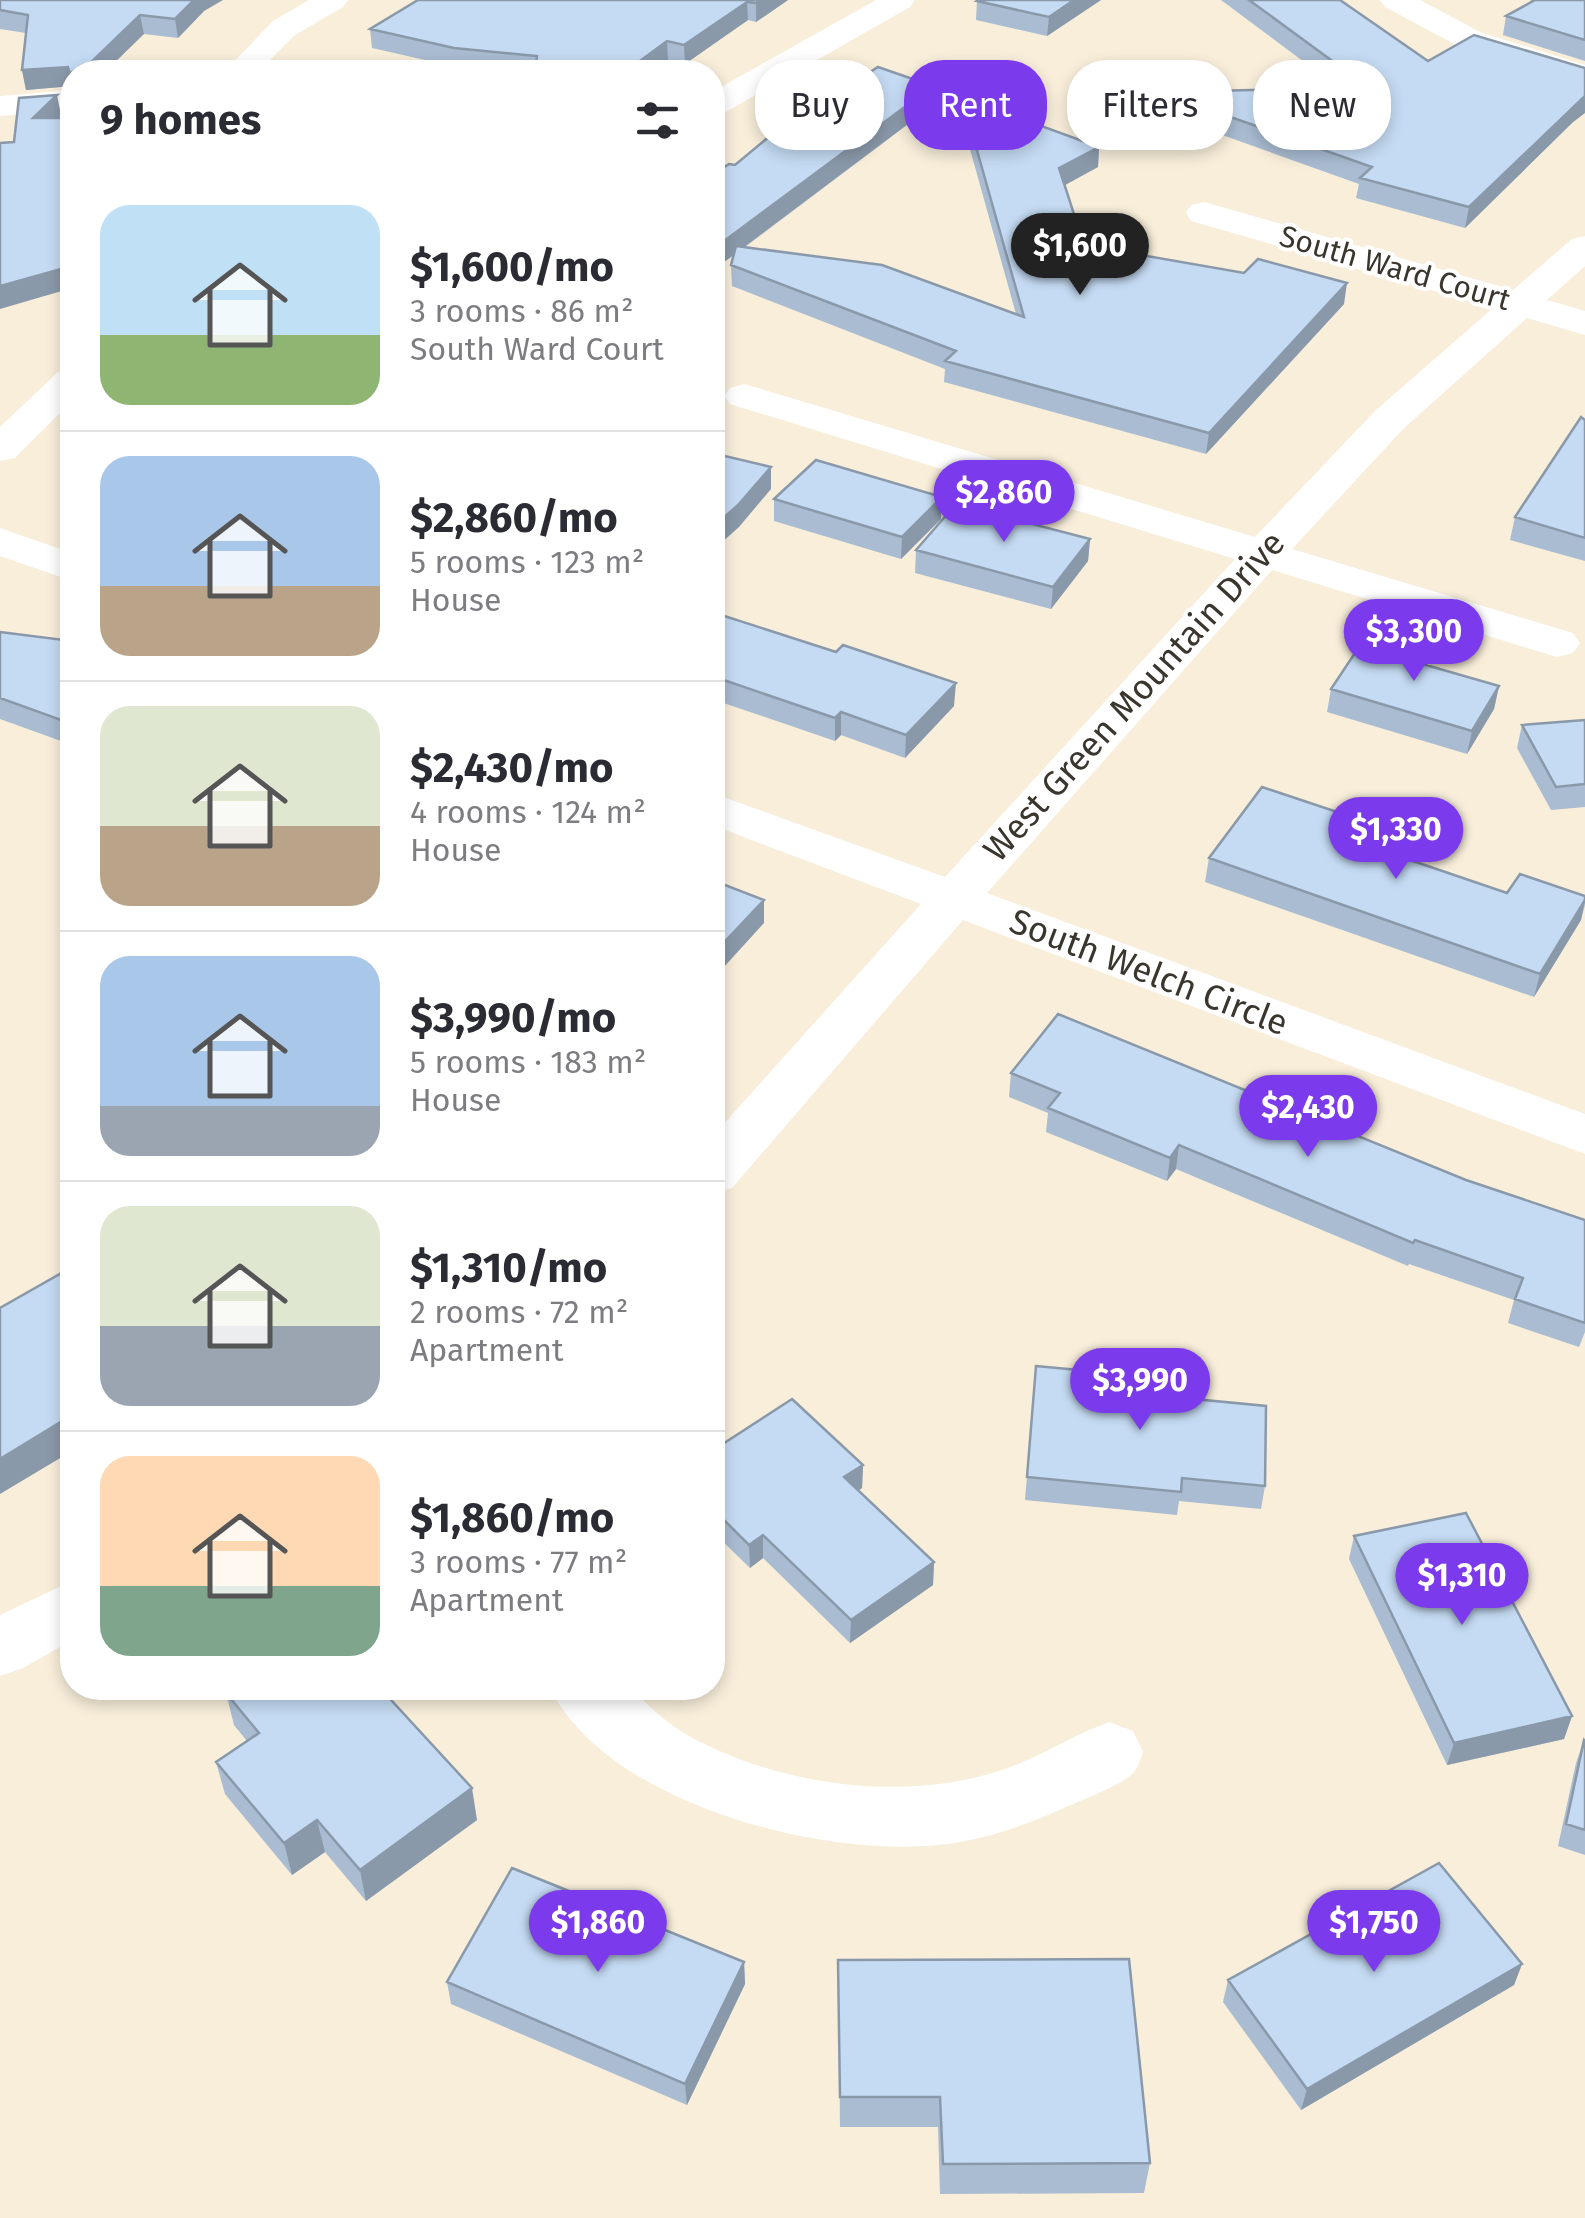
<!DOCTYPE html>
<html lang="en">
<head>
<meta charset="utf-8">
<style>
  :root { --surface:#fff; --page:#f7f7f7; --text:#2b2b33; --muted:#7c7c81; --line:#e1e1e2; --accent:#7c3aed }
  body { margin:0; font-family:"Fira Sans",sans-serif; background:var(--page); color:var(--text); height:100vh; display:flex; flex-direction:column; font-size:38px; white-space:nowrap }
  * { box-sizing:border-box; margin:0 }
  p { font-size:32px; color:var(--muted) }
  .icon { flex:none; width:55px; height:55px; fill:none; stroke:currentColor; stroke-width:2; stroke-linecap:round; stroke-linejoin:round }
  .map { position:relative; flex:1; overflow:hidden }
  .side { position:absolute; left:60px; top:60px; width:665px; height:1640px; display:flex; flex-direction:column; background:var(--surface); border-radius:40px; box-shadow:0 5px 15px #0003 }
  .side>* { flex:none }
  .hud { position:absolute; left:755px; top:60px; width:680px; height:90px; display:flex; gap:20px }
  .price { position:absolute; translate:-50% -85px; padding:0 22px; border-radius:35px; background:var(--accent); color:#fff; font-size:32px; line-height:65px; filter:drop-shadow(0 2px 5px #0008) }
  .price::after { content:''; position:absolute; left:50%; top:60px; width:30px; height:22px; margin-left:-15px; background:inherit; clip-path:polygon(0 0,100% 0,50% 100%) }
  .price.current { background:#222; color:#fff }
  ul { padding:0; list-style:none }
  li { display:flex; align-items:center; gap:30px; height:250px; padding:0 40px }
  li+li { border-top:2px solid var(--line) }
  li span { display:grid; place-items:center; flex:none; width:280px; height:200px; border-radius:30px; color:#555 }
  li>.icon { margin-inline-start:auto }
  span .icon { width:120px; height:120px; fill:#fffc; stroke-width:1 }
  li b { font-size:42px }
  h2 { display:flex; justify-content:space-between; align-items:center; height:120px; padding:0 40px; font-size:42px }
  .pill { padding:0 35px; border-radius:40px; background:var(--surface); box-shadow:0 5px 15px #0003; font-size:35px; line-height:90px }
  .pill.current { background:var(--accent); color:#fff }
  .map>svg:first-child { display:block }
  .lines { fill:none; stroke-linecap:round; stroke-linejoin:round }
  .street { fill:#fff; fill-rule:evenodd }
  .wall { fill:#a9bcd1 }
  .shaded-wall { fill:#8a99aa }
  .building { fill:#c5dbf3; stroke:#8a99aa; stroke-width:2.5 }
  .labels { text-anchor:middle; stroke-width:8; stroke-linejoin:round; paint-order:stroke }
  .far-street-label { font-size:30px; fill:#3a362e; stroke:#fff }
  .street-label { font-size:35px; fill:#3a362e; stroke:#fff }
</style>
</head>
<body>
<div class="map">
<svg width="1585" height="2218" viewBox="0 0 1585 2218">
  <rect width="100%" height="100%" fill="#f8eeda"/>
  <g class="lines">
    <path class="street" d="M 309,0 L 348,0 L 343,7 L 295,35 L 258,72 L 224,72 L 273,21 Z
      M 876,0 L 915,0 L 910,7 L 724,113 L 712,116 L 712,92 Z
      M 1380,0 L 1420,0 L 1480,32 L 1585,65 L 1585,86 L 1458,46 L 1385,7 Z
      M 72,90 L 72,110 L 0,116 L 0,96 Z
      M 1204,202 L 1513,290 L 1572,239 L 1585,236 L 1585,266 L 1547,300 L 1585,311 L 1585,335 L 1527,318 L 1403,429 L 1292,549 L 1573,633 L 1580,643 L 1573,653 L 1557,657 L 1272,570 L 987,893 L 1585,1114 L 1585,1154 L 963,920 L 732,1188 L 712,1194 L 712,1137 L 921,904 L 712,825 L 712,793 L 945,877 L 1235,559 L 730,404 L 724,396 L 730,388 L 744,384 L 758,388 L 1255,537 L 1375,411 L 1493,308 L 1191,221 L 1186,213 L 1191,205 Z
      M 72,368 L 72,401 L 15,458 L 0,461 L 0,427 L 58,372 Z
      M 0,528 L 72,553 L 72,581 L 0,556 Z
      M 72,1581 L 72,1640 L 23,1668 L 0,1676 L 0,1615 Z
      M 550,1688 L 630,1688 C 648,1705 667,1724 689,1736 C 777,1784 892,1801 989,1774 C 1031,1763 1068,1737 1109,1722 L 1133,1731 L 1143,1752 C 1141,1758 1138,1768 1133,1773 C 1122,1785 1082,1800 1066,1807 C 1022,1827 975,1843 927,1846 C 810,1854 606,1801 550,1688 Z"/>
  </g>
  <path class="wall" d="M 0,0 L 204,11 L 178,38 L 144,34 L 72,72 L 72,89 L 72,86 L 26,90 L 22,70 L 26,33 L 0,29 Z
    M 418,0 L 788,0 L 756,22 L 748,20 L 685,64 L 668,60 L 651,72 L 509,72 L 456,67 L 372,48 L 370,29 Z
    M 1101,0 L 1047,36 L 976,20 L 977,1 Z
    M 1221,0 L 1340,0 L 1428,61 L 1572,123 L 1465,228 L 1356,198 L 1359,184 L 1169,116 L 1172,92 L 1339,88 Z
    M 1529,0 L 1585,0 L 1585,61 L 1503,35 L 1506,16 L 1533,1 Z
    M 933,86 L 932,106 L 745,247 L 1016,314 L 961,117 L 962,97 L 1099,147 L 1098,167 L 1064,185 L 1084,245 L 1344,304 L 1206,454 L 944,382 L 945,369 L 732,286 L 731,265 L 734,255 L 712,271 L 830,98 Z
    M 1585,420 L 1585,561 L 1510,540 L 1515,517 Z
    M 774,499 L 941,519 L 901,559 L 774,521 Z
    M 1090,539 L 1088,561 L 1051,609 L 915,573 L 916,550 Z
    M 712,612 L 954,706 L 905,758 L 841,735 L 835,741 L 712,699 Z
    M 0,632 L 72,641 L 72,745 L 0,719 Z
    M 1499,686 L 1494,709 L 1467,754 L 1327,712 L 1331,689 Z
    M 1585,720 L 1585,807 L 1551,810 L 1517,748 L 1522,725 Z
    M 1369,846 L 1507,893 L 1585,896 L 1585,905 L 1581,920 L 1534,997 L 1205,882 L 1209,858 Z
    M 1011,1073 L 1466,1180 L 1585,1220 L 1585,1332 L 1579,1347 L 1508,1323 L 1514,1300 L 1409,1264 L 1408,1266 L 1176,1169 L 1167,1181 L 1046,1132 L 1048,1113 L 1009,1097 Z
    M 1036,1366 L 1184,1398 L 1265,1486 L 1261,1509 L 1179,1501 L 1177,1515 L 1025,1500 Z
    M 712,1451 L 863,1465 L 862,1488 L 858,1491 L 934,1562 L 933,1585 L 850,1643 L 763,1558 L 750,1568 L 712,1531 Z
    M 1354,1536 L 1572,1716 L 1564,1739 L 1447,1765 L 1349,1559 Z
    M 226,1693 L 477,1820 L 366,1901 L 325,1852 L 292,1875 L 225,1794 L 216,1762 L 247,1741 L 234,1725 Z
    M 1584,1740 L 1585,1741 L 1585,1855 L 1558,1846 L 1576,1763 Z
    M 838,1960 L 1150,2163 L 1144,2193 L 940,2194 L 938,2127 L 840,2127 Z
    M 744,1962 L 745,1984 L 687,2105 L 451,2004 L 447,1982 Z
    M 1522,1964 L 1514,1985 L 1301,2110 L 1223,2002 L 1228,1980 Z"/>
  <path class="shaded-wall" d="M 194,0 L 223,0 L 204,11 L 178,38 L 175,19 Z
    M 761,0 L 788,0 L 756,22 L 756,3 Z
    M 1074,0 L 1101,0 L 1047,36 L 1049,17 Z
    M 747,2 L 748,20 L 685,64 L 684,45 Z
    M 140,15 L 144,34 L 105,72 L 81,72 Z
    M 667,41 L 668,60 L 651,72 L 625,72 Z
    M 68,67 L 72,86 L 26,90 L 22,70 Z
    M 933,86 L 932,106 L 712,271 L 712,250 Z
    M 57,95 L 61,115 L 37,138 L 33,118 Z
    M 1585,96 L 1585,113 L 1572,123 L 1465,228 L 1469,207 Z
    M 1099,147 L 1098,167 L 1058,189 L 1059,168 Z
    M 72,266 L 72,288 L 0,309 L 0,286 Z
    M 1347,283 L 1344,304 L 1206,454 L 1209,433 Z
    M 771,467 L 771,489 L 739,527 L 712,551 L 712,528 Z
    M 942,497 L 941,519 L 901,559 L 902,537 Z
    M 1090,539 L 1088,561 L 1051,609 L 1053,587 Z
    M 956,683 L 954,706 L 905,758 L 906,735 Z
    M 1499,686 L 1494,709 L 1467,754 L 1472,731 Z
    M 841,712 L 841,735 L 835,741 L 835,718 Z
    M 1373,824 L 1369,847 L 1360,843 Z
    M 764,900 L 764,923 L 713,979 L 712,955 Z
    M 1585,900 L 1581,920 L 1534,997 L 1540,974 Z
    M 1179,1145 L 1176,1169 L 1167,1181 L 1170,1158 Z
    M 72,1415 L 72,1451 L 0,1494 L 0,1459 Z
    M 863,1465 L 862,1488 L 843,1501 L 844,1477 Z
    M 763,1535 L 763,1558 L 750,1568 L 749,1545 Z
    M 934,1562 L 933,1585 L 850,1643 L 851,1620 Z
    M 1572,1716 L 1564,1739 L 1447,1765 L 1454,1743 Z
    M 472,1788 L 477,1820 L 366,1901 L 360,1870 Z
    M 317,1820 L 325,1852 L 292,1875 L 284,1843 Z
    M 744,1962 L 745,1984 L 687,2105 L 685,2084 Z
    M 1522,1964 L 1514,1985 L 1301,2110 L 1307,2089 Z"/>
  <path class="building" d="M 0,0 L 194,0 L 175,19 L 140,15 L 81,72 L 72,72 L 72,81 L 68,67 L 22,70 L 28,15 L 0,10 Z
    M 418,0 L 761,0 L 756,3 L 747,2 L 684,45 L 667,41 L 625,72 L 567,72 L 536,66 L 537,56 L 454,48 L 370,29 Z
    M 979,0 L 1074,0 L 1049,17 L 977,1 Z
    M 1249,0 L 1340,0 L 1428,61 L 1474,35 L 1585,68 L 1585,96 L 1469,207 L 1360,178 L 1372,167 L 1171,96 L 1172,92 L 1368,87 Z
    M 1535,0 L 1585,0 L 1585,40 L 1506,16 Z
    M 878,67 L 933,86 L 712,250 L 712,175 L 729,164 L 735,165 L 819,95 L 830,98 Z
    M 57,95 L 33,118 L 72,118 L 72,266 L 0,286 L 0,143 L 14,142 L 19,98 Z
    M 962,97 L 1099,147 L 1059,168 L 1084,245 L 1244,273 L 1258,259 L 1347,283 L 1209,433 L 945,361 L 956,351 L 731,265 L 736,246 L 882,265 L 1024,317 Z
    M 1581,417 L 1585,420 L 1585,538 L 1515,517 Z
    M 712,453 L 771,467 L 738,505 L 712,528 Z
    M 816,460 L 942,497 L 902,537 L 774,499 Z
    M 956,504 L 1090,539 L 1053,587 L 916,550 Z
    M 712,612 L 836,652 L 843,645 L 956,683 L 906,735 L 841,712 L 835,718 L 712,676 Z
    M 0,632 L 72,641 L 72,724 L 0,698 Z
    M 1367,635 L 1434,653 L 1426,665 L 1499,686 L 1472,731 L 1331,689 Z
    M 1585,720 L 1585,784 L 1556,787 L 1522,725 Z
    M 1262,787 L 1373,824 L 1360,843 L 1507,893 L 1520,874 L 1585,896 L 1585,900 L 1540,974 L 1209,858 Z
    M 712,880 L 764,900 L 712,955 Z
    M 1058,1014 L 1466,1180 L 1585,1220 L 1585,1323 L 1515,1299 L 1523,1278 L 1415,1240 L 1413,1243 L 1179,1145 L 1170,1158 L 1048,1108 L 1060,1093 L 1011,1073 Z
    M 72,1267 L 72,1415 L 0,1459 L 0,1308 Z
    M 1036,1366 L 1185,1380 L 1184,1398 L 1266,1406 L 1265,1486 L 1182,1478 L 1181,1492 L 1027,1477 Z
    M 792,1399 L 863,1465 L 844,1477 L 934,1562 L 851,1620 L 763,1535 L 749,1545 L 712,1508 L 712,1451 Z
    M 1466,1513 L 1572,1716 L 1454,1743 L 1354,1536 Z
    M 233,1688 L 380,1688 L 472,1788 L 360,1870 L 317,1820 L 284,1843 L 216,1762 L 259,1733 L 226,1693 Z
    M 1584,1740 L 1585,1741 L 1585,1830 L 1566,1824 Z
    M 1439,1863 L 1522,1964 L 1307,2089 L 1228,1980 Z
    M 512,1868 L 744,1962 L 685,2084 L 447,1982 Z
    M 1129,1959 L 1150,2163 L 943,2164 L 940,2097 L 840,2097 L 838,1960 Z"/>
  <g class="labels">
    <g class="far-street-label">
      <text transform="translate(1395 268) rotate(16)" y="10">South Ward Court</text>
    </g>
    <g class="street-label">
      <text transform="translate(1134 696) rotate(-48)" y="12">West Green Mountain Drive</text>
      <text transform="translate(1149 972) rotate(21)" y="12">South Welch Circle</text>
    </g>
  </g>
</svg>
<b class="price current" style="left:1080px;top:298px">$1,600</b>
<b class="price" style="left:1004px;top:545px">$2,860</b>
<b class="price" style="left:1414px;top:684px">$3,300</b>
<b class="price" style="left:1396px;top:882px">$1,330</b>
<b class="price" style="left:1308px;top:1160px">$2,430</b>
<b class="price" style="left:1140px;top:1433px">$3,990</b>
<b class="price" style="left:1462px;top:1628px">$1,310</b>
<b class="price" style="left:598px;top:1975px">$1,860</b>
<b class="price" style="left:1374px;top:1975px">$1,750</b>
<div class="hud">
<a class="pill">Buy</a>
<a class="pill current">Rent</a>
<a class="pill">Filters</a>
<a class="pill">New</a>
</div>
<section class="side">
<h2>9 homes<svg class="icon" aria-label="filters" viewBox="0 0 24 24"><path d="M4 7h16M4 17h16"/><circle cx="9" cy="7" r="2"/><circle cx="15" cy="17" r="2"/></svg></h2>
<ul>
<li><span style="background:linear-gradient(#bfe0f5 65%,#8fb573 0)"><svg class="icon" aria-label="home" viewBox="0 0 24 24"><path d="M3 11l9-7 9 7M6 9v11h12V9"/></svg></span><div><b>$1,600/mo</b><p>3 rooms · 86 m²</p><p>South Ward Court</p></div></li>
<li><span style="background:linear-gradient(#a9c7e8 65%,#b9a48a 0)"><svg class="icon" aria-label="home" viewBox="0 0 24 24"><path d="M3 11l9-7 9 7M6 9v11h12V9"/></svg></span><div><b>$2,860/mo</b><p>5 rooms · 123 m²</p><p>House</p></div></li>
<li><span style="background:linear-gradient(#dfe7d0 60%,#b9a48a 0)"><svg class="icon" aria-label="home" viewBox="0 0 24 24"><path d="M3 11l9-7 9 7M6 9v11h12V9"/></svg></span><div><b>$2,430/mo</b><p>4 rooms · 124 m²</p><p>House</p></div></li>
<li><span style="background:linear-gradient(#a9c7e8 75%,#9aa5b1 0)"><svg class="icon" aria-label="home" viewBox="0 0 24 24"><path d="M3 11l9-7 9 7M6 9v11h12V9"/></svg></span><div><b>$3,990/mo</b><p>5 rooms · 183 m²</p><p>House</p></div></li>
<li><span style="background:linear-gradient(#dfe7d0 60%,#9aa5b1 0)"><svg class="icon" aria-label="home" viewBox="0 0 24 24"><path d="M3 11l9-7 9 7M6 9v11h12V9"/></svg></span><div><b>$1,310/mo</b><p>2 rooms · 72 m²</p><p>Apartment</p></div></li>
<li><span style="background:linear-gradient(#ffd9b3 65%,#7fa58c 0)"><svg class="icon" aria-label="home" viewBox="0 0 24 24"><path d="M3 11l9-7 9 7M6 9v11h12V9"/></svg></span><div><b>$1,860/mo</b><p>3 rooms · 77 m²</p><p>Apartment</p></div></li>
</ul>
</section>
</div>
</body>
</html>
